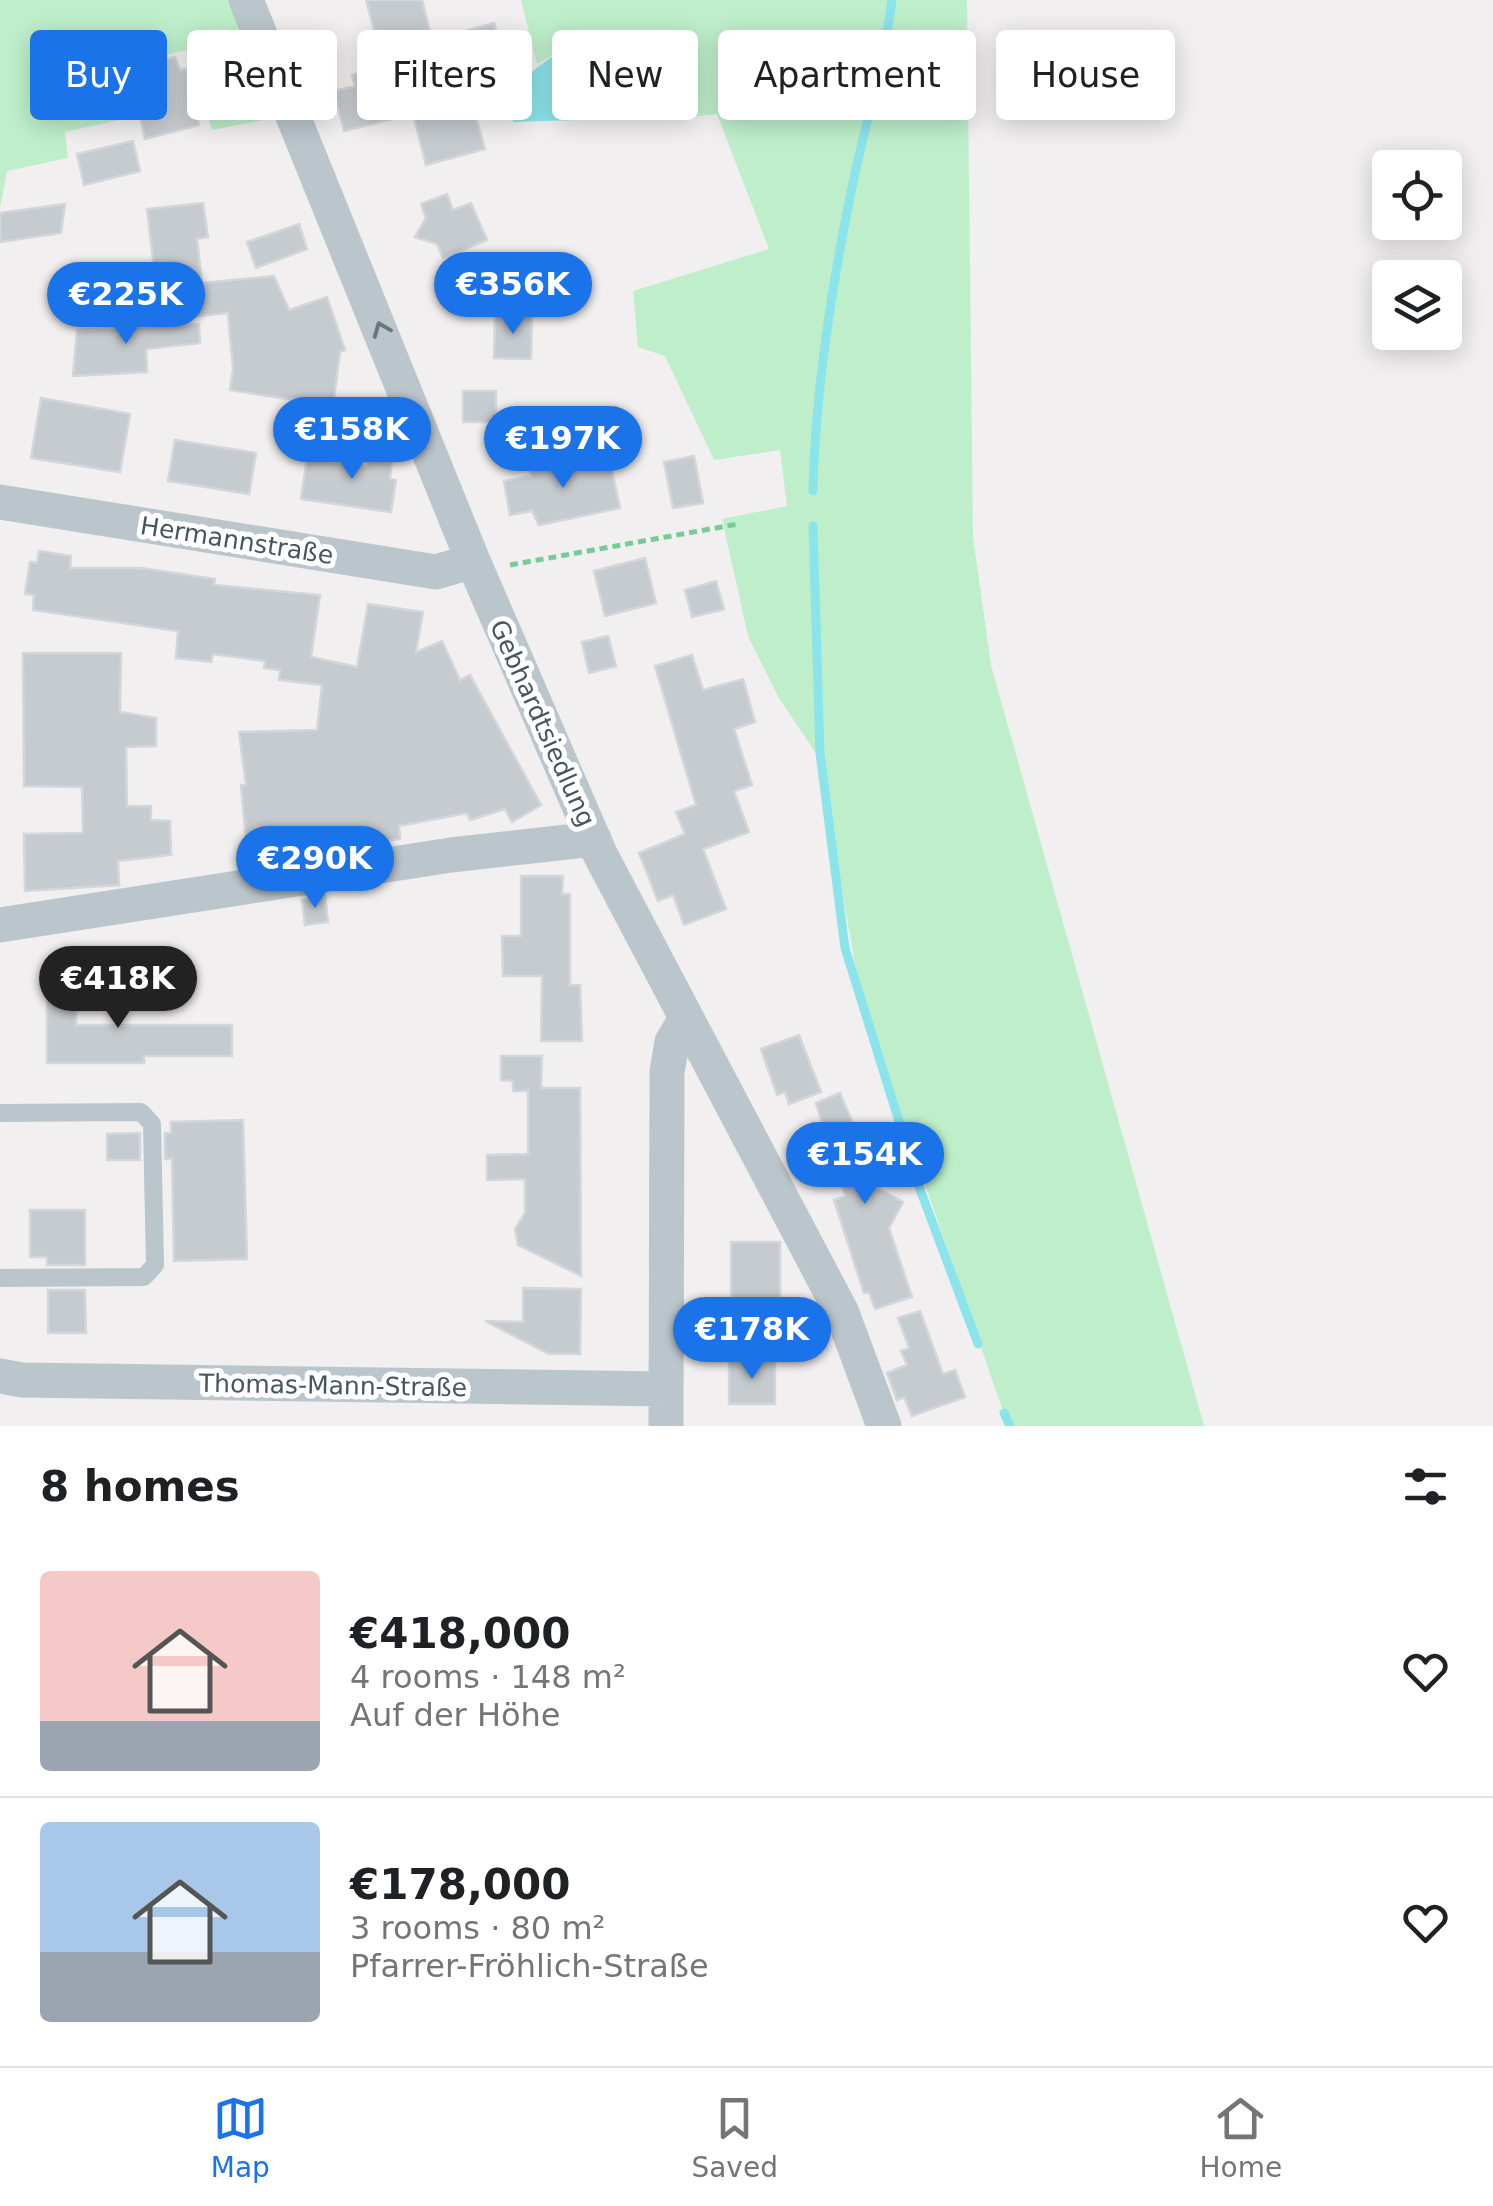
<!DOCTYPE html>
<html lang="en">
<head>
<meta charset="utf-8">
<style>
  :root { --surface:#fff; --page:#f6f6f6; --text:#202124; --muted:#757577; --line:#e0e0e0; --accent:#1a73e8 }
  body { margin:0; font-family:"DejaVu Sans",sans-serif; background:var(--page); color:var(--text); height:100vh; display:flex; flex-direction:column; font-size:38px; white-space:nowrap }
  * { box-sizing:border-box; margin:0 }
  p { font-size:32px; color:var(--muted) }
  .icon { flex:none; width:55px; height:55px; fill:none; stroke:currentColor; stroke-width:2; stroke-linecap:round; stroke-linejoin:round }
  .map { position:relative; height:1426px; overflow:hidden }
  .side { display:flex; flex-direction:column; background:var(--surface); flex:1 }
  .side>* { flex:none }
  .top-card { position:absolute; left:30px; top:30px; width:1435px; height:90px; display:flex; gap:20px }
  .buttons { position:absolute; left:1372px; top:150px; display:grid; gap:20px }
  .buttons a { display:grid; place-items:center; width:90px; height:90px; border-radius:10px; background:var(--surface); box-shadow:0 5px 25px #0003; font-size:50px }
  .price { position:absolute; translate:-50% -85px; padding:0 22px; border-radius:35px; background:var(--accent); color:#fff; font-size:32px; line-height:65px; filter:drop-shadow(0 2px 5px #0008) }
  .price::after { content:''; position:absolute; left:50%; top:60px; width:30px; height:22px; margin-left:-15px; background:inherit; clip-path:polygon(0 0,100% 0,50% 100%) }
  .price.current { background:#222; color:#fff }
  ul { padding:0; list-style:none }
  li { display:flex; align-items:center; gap:30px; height:250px; padding:0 40px }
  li+li { border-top:2px solid var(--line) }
  li span { display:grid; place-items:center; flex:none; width:280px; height:200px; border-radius:10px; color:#555 }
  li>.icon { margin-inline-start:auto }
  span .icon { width:120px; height:120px; fill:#fffc; stroke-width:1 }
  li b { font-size:42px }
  h2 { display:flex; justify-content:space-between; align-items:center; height:120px; padding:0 40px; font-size:42px }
  .tag { padding:0 35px; border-radius:10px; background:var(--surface); box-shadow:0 5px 25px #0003; font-size:35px; line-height:90px }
  .tag.current { background:var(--accent); color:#fff }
  .tabs { display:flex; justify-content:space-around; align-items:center; height:140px; border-top:2px solid var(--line); background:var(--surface); font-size:28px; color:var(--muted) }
  .tabs a { display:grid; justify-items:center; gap:5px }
  .tabs .current { color:var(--accent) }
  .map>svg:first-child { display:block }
  .green { fill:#beefca }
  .water { fill:#8ce4eb }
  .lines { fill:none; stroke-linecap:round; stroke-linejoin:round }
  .stream { stroke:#8ce4eb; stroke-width:9 }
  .building { fill:#c6cbcf; stroke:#d3d6db; stroke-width:2.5 }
  .path { stroke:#77cc96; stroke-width:5; stroke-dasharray:8 5; stroke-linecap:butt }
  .service { stroke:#bbc6cc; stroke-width:18 }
  .minor { stroke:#bbc6cc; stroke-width:35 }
  .oneway { stroke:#6a777e }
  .labels { text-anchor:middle; stroke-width:10; stroke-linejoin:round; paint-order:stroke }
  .street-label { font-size:25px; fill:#47555d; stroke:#fff }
</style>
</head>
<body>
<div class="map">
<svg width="1493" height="1426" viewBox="0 0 1493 1426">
  <rect width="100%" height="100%" fill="#f2eff0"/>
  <path class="green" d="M 0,0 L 231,0 L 279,117 L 212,130 L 186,50 L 121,66 L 133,117 L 65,132 L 68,158 L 7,171 L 0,209 Z
    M 521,0 L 967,0 L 973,537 L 991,665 L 1204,1426 L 1008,1426 L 861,997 L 818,756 L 780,700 L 748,636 L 722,519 L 787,506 L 780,450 L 714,460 L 665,356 L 638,347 L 633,291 L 769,249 L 717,114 L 661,120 L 631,102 L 633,86 L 590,34 L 537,64 Z"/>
  <path class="water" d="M 590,34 L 608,38 C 622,59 635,77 631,102 L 610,119 L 513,122 L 507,97 C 532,68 557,52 590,34 Z"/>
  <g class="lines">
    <path class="stream" d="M 813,491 C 815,394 830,297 849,202 C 862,134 883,69 892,0
      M 813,526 L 820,753 L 845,948 L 921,1192 L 978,1344
      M 1004,1413 L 1010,1426"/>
  </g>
  <path class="building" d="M 366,0 L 422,0 L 432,40 L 494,23 L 506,67 L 465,78 L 485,149 L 426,165 L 413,114 L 344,131 L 334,91 L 355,86 L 352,75 L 384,67 Z
    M 175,57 L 180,70 L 186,69 L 199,125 L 145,139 L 130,69 Z
    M 133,141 L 140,171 L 84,185 L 77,154 Z
    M 447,194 L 453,210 L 471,203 L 487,240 L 443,258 L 437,244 L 415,237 L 426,218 L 421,204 Z
    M 203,203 L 208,237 L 197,239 L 202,283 L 274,276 L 289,310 L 327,297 L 345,350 L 340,352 L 333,406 L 230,390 L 233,369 L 228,313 L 144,322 L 140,278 L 155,276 L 147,209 Z
    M 65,204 L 61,233 L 0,242 L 0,213 Z
    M 299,224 L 307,249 L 256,268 L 247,242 Z
    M 495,315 L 532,316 L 531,359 L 494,358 Z
    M 199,324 L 200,343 L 146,349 L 147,372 L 73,376 L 77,330 Z
    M 463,391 L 496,391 L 496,422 L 463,422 Z
    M 41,398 L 130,414 L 120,472 L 31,458 Z
    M 175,440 L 256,453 L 249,494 L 168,481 Z
    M 369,447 L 393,451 L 390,479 L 396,480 L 391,512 L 301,499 L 307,458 L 367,466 Z
    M 694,456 L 703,503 L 673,508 L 664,462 Z
    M 558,457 L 560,468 L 609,457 L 620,508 L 539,525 L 532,511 L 510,515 L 504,481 L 531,476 L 528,463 Z
    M 39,551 L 71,556 L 70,568 L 141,568 L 215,579 L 214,585 L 320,595 L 311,657 L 357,667 L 368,604 L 423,612 L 416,652 L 442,641 L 460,680 L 470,675 L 541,805 L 512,822 L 505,809 L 470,820 L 467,813 L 399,826 L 400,839 L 248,861 L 241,785 L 246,785 L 239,732 L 317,730 L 322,685 L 279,680 L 280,670 L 264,668 L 265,661 L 213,654 L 211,662 L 176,658 L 178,631 L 33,610 L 34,595 L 25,594 L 30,562 L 37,563 Z
    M 645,558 L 656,603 L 605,616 L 594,571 Z
    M 716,581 L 724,609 L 692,617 L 685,590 Z
    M 608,636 L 616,666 L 589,673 L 582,642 Z
    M 23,653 L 121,653 L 120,712 L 156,718 L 156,746 L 126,747 L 127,806 L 151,806 L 151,820 L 170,821 L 171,855 L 118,861 L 119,885 L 25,891 L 24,834 L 83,833 L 82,787 L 24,786 Z
    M 692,655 L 703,690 L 743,679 L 755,722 L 734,729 L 752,785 L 734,791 L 749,832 L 703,849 L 726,909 L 684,925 L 673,895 L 658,901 L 639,853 L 685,834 L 676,812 L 696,805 L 655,666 Z
    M 521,876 L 563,876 L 562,894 L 570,894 L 570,985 L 580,985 L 582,1041 L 541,1041 L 542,976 L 503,976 L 502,936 L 521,936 Z
    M 325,896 L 328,922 L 305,925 L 302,900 Z
    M 47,961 L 77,961 L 76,1025 L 232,1025 L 232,1056 L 144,1056 L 144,1063 L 47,1063 Z
    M 799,1035 L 821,1092 L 789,1104 L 785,1092 L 777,1095 L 761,1049 Z
    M 501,1056 L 542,1056 L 541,1088 L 580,1088 L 581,1276 L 518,1245 L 515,1229 L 525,1213 L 525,1179 L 487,1180 L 487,1155 L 528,1154 L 528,1091 L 513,1091 L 513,1081 L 501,1080 Z
    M 840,1093 L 859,1138 L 878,1132 L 887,1157 L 847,1171 L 903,1202 L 889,1228 L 912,1297 L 875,1309 L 869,1292 L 864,1293 L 834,1200 L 845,1196 L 816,1103 Z
    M 243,1120 L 247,1259 L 174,1261 L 172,1159 L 165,1159 L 165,1133 L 171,1133 L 171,1122 Z
    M 140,1133 L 140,1160 L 107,1160 L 107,1134 Z
    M 30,1210 L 85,1210 L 85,1265 L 47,1265 L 47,1257 L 30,1257 Z
    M 731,1242 L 780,1242 L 780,1307 L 757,1307 L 757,1299 L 731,1299 Z
    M 523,1288 L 581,1289 L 580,1354 L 549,1354 L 485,1321 L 523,1322 Z
    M 48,1290 L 85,1290 L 86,1333 L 48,1333 Z
    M 920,1311 L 943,1374 L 955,1370 L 965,1397 L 912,1416 L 904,1397 L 897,1400 L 887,1373 L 907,1365 L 901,1351 L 909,1348 L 898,1318 Z
    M 729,1359 L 775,1359 L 775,1404 L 729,1404 Z"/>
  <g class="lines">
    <path class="path" d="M 510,565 L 738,524"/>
    <path class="service" d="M 0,1113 L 141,1112 L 152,1124 L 155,1265 L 144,1277 L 0,1278"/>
    <path class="minor" d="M 246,0 L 473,561 L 600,854 L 842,1313 L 884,1426
      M 0,502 L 436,572 L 473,561
      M 0,925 L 451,855 L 594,839
      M 0,1376 L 22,1380 L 666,1389
      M 666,1426 L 667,1072 L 672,1042 L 685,1020"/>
  </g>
  <defs><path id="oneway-chevron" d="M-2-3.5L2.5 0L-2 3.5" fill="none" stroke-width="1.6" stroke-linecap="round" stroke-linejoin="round" transform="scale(2.5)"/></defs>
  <use class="oneway" href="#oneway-chevron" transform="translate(381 329) rotate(-112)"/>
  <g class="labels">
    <g class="street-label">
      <text transform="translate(237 540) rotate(9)" y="9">Hermannstraße</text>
      <text transform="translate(543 723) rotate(66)" y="9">Gebhardtsiedlung</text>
      <text transform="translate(333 1385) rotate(1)" y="9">Thomas-Mann-Straße</text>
    </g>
  </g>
</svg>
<div class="buttons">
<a><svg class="icon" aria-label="locate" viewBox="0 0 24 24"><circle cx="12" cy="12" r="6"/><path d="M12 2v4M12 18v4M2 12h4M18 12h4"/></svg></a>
<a><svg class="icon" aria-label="layers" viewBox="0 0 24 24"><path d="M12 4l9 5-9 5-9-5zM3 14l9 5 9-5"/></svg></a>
</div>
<b class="price" style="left:513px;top:337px">€356K</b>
<b class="price" style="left:126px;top:347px">€225K</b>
<b class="price" style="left:352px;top:482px">€158K</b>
<b class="price" style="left:563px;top:491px">€197K</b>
<b class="price" style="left:315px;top:911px">€290K</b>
<b class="price current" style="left:118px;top:1031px">€418K</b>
<b class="price" style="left:865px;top:1207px">€154K</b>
<b class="price" style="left:752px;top:1382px">€178K</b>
<div class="top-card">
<a class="tag current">Buy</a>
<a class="tag">Rent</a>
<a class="tag">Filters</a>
<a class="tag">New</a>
<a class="tag">Apartment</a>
<a class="tag">House</a>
</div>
</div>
<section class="side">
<h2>8 homes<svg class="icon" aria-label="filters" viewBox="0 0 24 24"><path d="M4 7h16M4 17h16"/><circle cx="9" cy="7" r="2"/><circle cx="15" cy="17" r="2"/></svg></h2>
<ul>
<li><span style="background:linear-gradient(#f6c9c9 75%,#9aa5b1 0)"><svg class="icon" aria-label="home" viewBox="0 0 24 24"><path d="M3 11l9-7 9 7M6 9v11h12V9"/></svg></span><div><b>€418,000</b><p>4 rooms · 148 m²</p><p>Auf der Höhe</p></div><svg class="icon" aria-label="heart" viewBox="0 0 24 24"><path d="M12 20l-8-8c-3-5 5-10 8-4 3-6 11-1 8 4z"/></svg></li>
<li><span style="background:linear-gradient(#a9c7e8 65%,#9aa5b1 0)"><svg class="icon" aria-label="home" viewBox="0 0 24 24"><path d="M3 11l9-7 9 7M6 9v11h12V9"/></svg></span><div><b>€178,000</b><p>3 rooms · 80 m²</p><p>Pfarrer-Fröhlich-Straße</p></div><svg class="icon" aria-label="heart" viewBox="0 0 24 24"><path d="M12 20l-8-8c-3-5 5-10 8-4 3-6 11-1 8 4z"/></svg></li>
</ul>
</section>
<nav class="tabs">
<a class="current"><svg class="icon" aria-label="map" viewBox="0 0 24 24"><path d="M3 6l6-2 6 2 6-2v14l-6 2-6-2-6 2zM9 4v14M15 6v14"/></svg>Map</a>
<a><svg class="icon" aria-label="saved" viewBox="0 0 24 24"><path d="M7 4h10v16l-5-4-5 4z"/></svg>Saved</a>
<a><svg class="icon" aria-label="home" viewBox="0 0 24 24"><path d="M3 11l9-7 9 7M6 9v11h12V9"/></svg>Home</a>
</nav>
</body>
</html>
